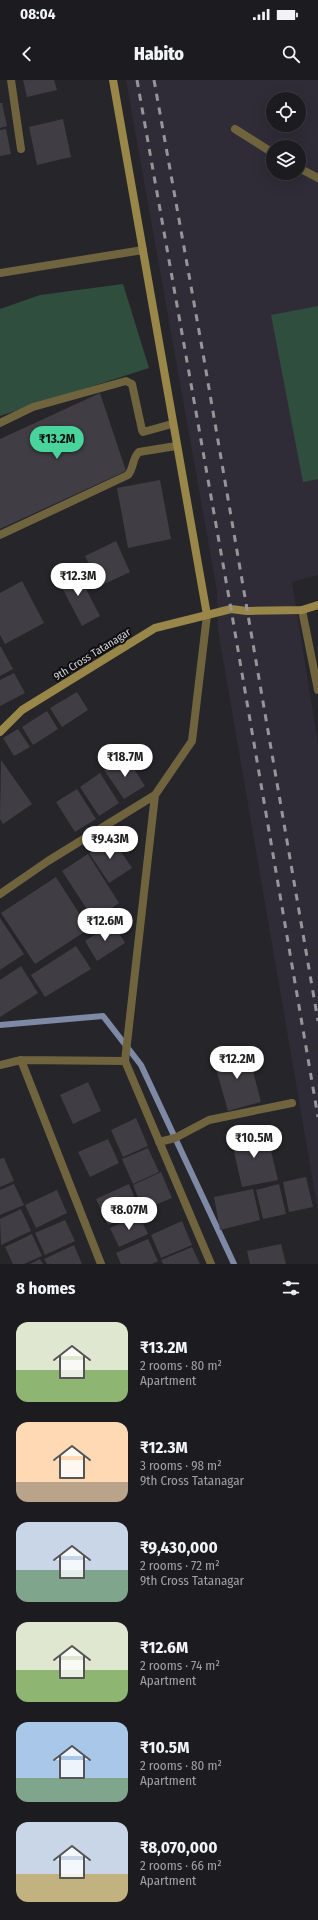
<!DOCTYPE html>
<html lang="en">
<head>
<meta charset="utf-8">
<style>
  :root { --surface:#1c1c20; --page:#252529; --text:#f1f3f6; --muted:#a0a1a5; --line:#3a3a3e; --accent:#49d49c }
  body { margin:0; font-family:"Fira Sans Condensed",sans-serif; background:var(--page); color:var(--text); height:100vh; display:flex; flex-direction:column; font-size:15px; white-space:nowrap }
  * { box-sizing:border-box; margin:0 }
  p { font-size:13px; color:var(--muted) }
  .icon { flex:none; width:22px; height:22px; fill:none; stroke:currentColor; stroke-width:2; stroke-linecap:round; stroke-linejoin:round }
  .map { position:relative; height:1184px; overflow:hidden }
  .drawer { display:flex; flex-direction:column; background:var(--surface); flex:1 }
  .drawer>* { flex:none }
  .fabs { position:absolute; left:266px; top:12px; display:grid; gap:8px }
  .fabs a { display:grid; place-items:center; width:40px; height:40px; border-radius:50%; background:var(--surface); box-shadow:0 4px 16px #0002,0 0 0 1px var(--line); font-size:20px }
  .price { position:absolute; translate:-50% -34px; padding:0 9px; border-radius:14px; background:#fff; color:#222; font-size:13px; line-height:26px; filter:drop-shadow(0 1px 2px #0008) }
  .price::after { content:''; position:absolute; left:50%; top:24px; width:12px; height:9px; margin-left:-6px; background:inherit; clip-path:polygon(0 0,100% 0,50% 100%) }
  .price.active { background:var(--accent); color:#111 }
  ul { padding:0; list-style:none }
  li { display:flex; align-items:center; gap:12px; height:100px; padding:0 16px }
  li span { display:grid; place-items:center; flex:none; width:112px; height:80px; border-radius:12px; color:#555 }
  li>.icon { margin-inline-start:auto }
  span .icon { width:48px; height:48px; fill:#fffc; stroke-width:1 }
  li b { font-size:17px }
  h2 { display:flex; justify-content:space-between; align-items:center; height:48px; padding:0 16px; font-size:17px }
  .status { display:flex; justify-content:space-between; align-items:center; height:28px; padding:0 20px; background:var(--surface); direction:ltr }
  .status svg { height:11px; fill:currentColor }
  header { display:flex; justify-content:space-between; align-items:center; height:52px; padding:0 16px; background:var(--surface); font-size:18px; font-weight:800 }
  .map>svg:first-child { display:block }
  .built { fill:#2f2c37; fill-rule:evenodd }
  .green { fill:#2f4e3e }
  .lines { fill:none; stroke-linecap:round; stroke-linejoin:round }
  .stream { stroke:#7d89a5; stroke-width:6 }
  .building { fill:#403e44 }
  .lane { stroke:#6f643e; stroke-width:8 }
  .street { stroke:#6f643e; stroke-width:8 }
  .secondary { stroke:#998749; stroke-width:8 }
  .rail { stroke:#969599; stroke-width:3; stroke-dasharray:7 7; stroke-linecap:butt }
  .labels { text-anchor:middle; stroke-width:4; stroke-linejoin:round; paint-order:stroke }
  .street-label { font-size:11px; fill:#d2d1d4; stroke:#0f0f11 }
</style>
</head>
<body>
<div class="status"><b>08:04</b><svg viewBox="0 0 49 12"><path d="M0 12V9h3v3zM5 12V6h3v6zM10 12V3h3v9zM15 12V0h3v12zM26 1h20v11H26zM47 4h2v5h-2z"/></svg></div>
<header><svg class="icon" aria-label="back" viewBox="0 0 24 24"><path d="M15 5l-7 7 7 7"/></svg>Habito<svg class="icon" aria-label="search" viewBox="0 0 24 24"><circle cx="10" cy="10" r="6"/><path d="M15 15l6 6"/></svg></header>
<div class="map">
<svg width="318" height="1184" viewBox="0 0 318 1184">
  <rect width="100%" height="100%" fill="#26252a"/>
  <path class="built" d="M 126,0 L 318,0 L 318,495 L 292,502 L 318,664 L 318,1131 L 218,550 L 217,511 ZM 273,19 L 299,19 L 299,45 L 273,45 ZM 273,67 L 299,67 L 299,93 L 273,93 Z"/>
  <path class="green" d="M 123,204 L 149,288 L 0,336 L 0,229 L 40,215 Z
    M 318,226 L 318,399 L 303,402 L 271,235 Z"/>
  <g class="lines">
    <path class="stream" d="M 0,945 L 103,936 L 141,985 L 234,1184"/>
  </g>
  <path class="building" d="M 23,0 L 54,0 L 57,10 L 27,17 Z
    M 0,23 L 2,23 L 7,46 L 0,48 Z
    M 63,39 L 71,77 L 37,85 L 29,47 Z
    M 6,49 L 11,74 L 0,76 L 0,50 Z
    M 100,313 L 126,391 L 0,449 L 0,359 Z
    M 160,400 L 171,459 L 128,468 L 117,408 Z
    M 116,461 L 130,492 L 100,506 L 85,476 Z
    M 75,488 L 100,536 L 82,546 L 57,498 Z
    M 22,501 L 44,543 L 5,564 L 0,555 L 0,513 Z
    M 0,567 L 1,567 L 13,589 L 0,596 Z
    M 14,593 L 25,613 L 0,626 L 0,600 Z
    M 77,612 L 88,630 L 62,647 L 50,628 Z
    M 47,631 L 58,649 L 33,665 L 22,647 Z
    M 18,649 L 30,667 L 14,676 L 3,658 Z
    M 126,676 L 145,706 L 124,719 L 104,690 Z
    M 1,680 L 32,724 L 3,744 L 0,739 Z
    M 100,693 L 119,723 L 99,736 L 80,707 Z
    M 77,709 L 96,739 L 75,752 L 56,722 Z
    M 112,758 L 132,788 L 109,803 L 89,773 Z
    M 88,774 L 119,823 L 94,840 L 62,791 Z
    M 56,797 L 89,849 L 35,884 L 1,833 Z
    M 0,838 L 24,874 L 0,890 Z
    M 113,843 L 125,863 L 97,881 L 85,861 Z
    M 76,866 L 91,889 L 45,917 L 31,895 Z
    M 21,886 L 38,913 L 0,937 L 0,900 Z
    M 247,968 L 261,1022 L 228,1031 L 213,978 Z
    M 88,1002 L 101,1031 L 73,1044 L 60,1015 Z
    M 136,1038 L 148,1066 L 123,1077 L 111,1050 Z
    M 266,1050 L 278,1100 L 242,1107 L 231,1058 Z
    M 108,1059 L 119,1083 L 90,1097 L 78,1072 Z
    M 148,1068 L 159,1092 L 133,1104 L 122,1079 Z
    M 4,1078 L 14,1101 L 0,1107 L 0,1079 Z
    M 161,1092 L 172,1118 L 143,1130 L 133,1105 Z
    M 306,1097 L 313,1127 L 289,1132 L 283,1102 Z
    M 14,1104 L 24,1125 L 0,1135 L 0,1110 Z
    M 129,1104 L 140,1131 L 108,1145 L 96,1119 Z
    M 279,1104 L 286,1134 L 263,1139 L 256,1110 Z
    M 253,1109 L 260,1140 L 220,1150 L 214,1117 Z
    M 57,1110 L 67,1133 L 36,1148 L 25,1125 Z
    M 21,1129 L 31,1151 L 1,1165 L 0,1139 Z
    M 139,1135 L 148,1154 L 119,1167 L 110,1148 Z
    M 65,1140 L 75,1161 L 45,1175 L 35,1153 Z
    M 182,1141 L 192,1165 L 161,1178 L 151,1155 Z
    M 32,1154 L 42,1176 L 24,1184 L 13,1184 L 5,1167 Z
    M 148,1159 L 158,1181 L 152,1184 L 121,1184 L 116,1173 Z
    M 281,1164 L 286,1184 L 250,1184 L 247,1171 Z
    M 74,1165 L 82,1184 L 47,1184 L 44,1179 Z
    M 192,1167 L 200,1184 L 163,1184 L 161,1180 Z
    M 40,1179 L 43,1184 L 30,1184 Z"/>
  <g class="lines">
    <path class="lane" d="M 235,49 L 273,73
      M 299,88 L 318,98
      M 0,343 L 33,327 L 126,301 L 132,304 L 142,350 L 143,352 L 172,344
      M 0,455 L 128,395 C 134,388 132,378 139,372 L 176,366"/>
    <path class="street" d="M 11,0 L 21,69
      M 0,193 L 143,170
      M 302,530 L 318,610
      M 155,715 L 125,981 L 211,1184
      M 0,814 L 48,781 L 155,715 L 192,661 L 207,535
      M 21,980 L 101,1184
      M 0,985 L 21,980 L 125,981
      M 159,1062 L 175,1058 L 209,1040 L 292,1023"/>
    <path class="secondary" d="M 113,0 L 207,535
      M 0,652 L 22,630 L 155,548 L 231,529 L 247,531 L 302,530 L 318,525"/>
    <path class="rail" d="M 137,0 L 231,529 L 318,1037
      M 154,0 L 201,262 L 318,941"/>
  </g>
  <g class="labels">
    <g class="street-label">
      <text transform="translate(92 574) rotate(-32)" y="4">9th Cross Tatanagar</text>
    </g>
  </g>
</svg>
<div class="fabs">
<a><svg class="icon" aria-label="locate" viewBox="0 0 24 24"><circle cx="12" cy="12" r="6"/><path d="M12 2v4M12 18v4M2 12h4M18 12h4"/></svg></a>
<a><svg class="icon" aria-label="layers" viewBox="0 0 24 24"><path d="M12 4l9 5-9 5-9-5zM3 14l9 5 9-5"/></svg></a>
</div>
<b class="price active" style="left:57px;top:380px">₹13.2M</b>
<b class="price" style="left:78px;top:517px">₹12.3M</b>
<b class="price" style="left:125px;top:698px">₹18.7M</b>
<b class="price" style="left:110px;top:780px">₹9.43M</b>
<b class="price" style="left:105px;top:862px">₹12.6M</b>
<b class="price" style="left:237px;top:1000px">₹12.2M</b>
<b class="price" style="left:254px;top:1079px">₹10.5M</b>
<b class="price" style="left:129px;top:1151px">₹8.07M</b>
</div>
<section class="drawer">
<h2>8 homes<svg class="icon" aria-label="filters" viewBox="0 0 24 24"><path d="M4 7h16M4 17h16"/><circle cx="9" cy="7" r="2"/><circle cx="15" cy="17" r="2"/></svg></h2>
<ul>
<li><span style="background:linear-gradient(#dfe7d0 60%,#8fb573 0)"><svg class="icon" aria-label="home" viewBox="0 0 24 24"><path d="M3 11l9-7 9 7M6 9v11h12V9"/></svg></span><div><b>₹13.2M</b><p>2 rooms · 80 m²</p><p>Apartment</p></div></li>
<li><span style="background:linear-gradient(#ffd9b3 75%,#b9a48a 0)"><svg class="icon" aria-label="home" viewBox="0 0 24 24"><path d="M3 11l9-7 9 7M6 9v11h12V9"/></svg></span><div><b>₹12.3M</b><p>3 rooms · 98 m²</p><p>9th Cross Tatanagar</p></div></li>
<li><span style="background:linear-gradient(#c9d6e8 60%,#7fa58c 0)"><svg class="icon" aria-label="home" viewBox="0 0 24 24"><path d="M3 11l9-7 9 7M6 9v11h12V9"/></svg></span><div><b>₹9,430,000</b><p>2 rooms · 72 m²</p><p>9th Cross Tatanagar</p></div></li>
<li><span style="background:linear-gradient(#dfe7d0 60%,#8fb573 0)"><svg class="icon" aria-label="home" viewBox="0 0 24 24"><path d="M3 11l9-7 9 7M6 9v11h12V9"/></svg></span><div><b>₹12.6M</b><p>2 rooms · 74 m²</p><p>Apartment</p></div></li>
<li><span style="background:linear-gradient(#a9c7e8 70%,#7fa58c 0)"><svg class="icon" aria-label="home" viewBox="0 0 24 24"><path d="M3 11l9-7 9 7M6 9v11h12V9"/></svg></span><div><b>₹10.5M</b><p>2 rooms · 80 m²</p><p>Apartment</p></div></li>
<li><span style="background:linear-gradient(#c9d6e8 65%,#c2b280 0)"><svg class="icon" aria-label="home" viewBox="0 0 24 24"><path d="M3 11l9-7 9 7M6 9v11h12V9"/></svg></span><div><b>₹8,070,000</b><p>2 rooms · 66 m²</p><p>Apartment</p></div></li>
</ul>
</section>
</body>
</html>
